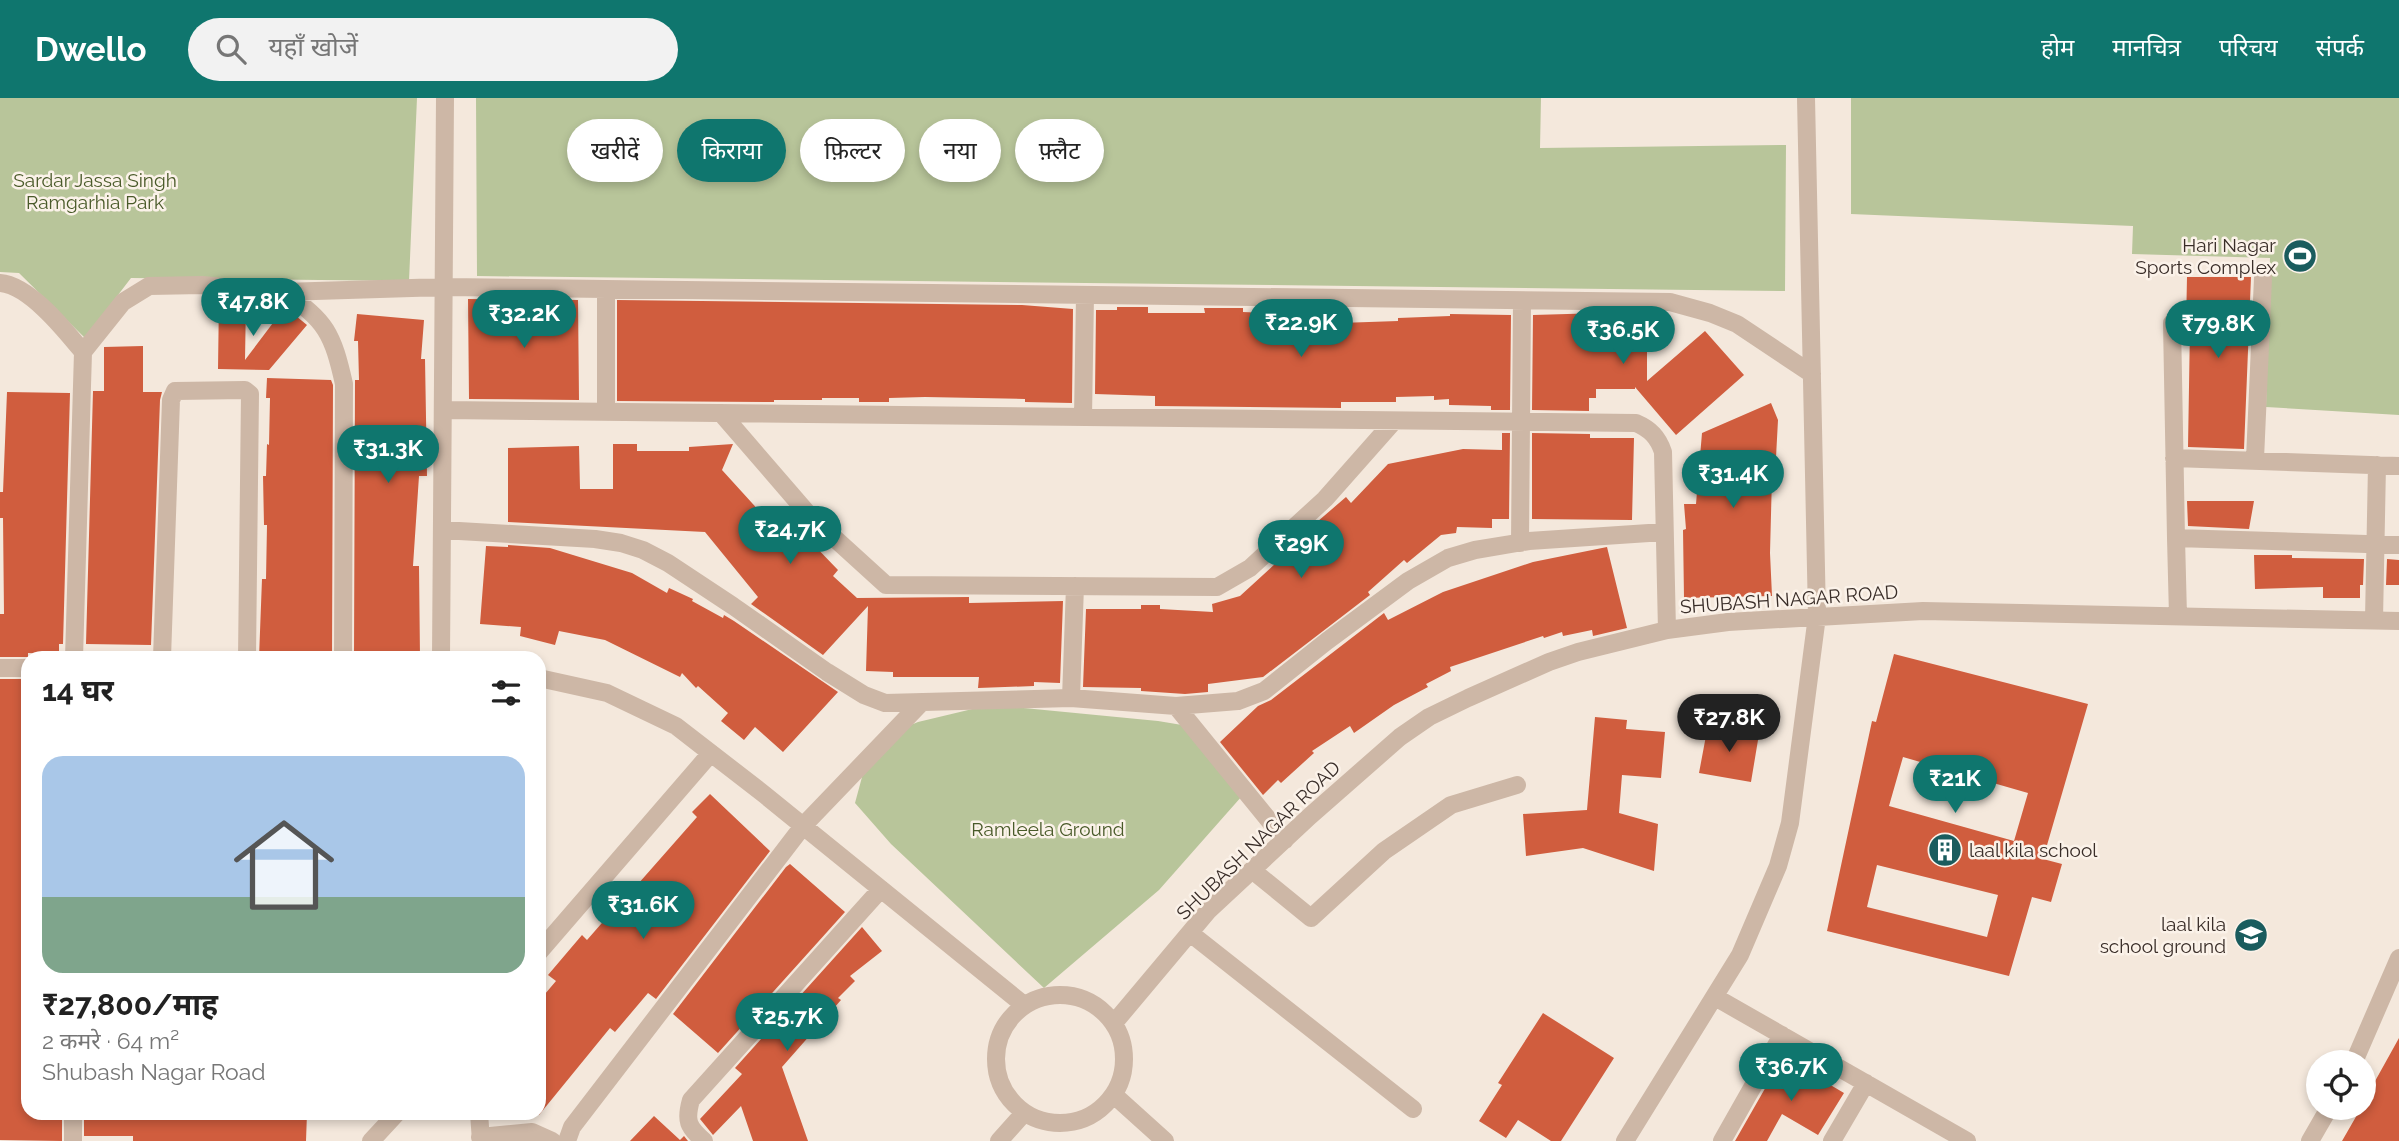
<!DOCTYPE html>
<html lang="hi">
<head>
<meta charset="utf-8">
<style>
  :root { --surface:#fff; --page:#f2f2f2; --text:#222; --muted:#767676; --line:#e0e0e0; --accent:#0f766e }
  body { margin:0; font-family:Raleway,"Noto Sans Devanagari",sans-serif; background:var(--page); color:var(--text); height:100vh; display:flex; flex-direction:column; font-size:26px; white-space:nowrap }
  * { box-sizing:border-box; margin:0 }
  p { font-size:23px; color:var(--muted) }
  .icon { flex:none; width:38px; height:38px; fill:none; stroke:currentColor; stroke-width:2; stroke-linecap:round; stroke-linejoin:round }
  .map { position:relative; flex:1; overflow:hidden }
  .sheet { position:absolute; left:21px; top:553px; width:525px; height:469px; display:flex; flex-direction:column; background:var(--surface); border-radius:21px; box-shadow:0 4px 10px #0003 }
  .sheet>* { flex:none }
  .banner { position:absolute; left:567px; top:21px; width:665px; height:63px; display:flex; gap:14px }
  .buttons { position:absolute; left:2306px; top:952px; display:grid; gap:14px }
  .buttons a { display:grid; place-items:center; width:70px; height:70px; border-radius:50%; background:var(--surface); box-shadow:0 4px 10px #0003; font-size:35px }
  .price { position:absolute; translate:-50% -60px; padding:0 16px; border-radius:24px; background:var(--accent); color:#fff; font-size:23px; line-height:46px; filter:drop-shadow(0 2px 4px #0008) }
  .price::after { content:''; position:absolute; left:50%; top:42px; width:21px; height:16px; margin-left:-10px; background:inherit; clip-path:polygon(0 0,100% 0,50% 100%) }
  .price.selected { background:#222; color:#fff }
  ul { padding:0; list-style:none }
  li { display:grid; align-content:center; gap:14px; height:371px; padding:0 21px }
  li+li { border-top:2px solid var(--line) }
  li span { display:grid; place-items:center; height:217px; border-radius:21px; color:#555 }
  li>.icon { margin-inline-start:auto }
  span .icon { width:126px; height:126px; fill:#fffc; stroke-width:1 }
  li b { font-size:30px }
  h2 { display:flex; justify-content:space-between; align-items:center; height:84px; padding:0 21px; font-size:30px }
  .pill { padding:0 24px; border-radius:32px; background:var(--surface); box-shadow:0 4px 10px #0003; font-size:24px; line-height:63px }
  .pill.selected { background:var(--accent); color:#fff }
  header { display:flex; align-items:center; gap:42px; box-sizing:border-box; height:98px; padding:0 35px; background:var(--accent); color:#fff }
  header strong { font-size:33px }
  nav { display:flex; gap:38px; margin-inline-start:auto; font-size:24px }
  .search { width:490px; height:63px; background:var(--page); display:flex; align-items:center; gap:18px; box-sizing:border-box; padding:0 24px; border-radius:38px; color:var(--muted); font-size:26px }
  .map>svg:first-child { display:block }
  .green { fill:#b8c59a }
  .building { fill:#d05d3e; fill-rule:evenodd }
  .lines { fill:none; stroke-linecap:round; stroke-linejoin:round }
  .minor { stroke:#cdb7a6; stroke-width:18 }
  .labels { text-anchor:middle; stroke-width:5; stroke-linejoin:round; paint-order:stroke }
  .park-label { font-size:19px; fill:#495a29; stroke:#fbf2e9 }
  .poi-label { font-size:19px; fill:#392d28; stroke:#fbf2e9; text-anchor:end }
  .street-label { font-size:19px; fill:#392d28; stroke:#fbf2e9 }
</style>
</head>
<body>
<header>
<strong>Dwello</strong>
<div class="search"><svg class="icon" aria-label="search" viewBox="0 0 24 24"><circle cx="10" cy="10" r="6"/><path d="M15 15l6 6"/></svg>यहाँ खोजें</div>
<nav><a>होम</a><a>मानचित्र</a><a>परिचय</a><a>संपर्क</a></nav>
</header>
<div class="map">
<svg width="2399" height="1043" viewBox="0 0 2399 1043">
  <rect width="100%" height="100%" fill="#f4e8dc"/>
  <path class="green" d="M 0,0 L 417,0 L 409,183 L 131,180 L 85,240 L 19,175 L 0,174 Z
    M 476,0 L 1541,0 L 1540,50 L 1786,47 L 1785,193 L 477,178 Z
    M 1851,0 L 2399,0 L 2399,317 L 2266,309 L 2270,160 L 2132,156 L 2133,128 L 1851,116 Z
    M 985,608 L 1002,608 L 1158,623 L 1188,628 L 1242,698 L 1159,792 L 1044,890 L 891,746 L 855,705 L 865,668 L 896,633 L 918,624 Z"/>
  <path class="building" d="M 2187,179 L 2251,179 L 2244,351 L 2188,349 L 2190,229 L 2186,229 Z
    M 219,200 L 246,202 L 245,262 L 285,209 L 307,227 L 269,272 L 218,271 Z
    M 468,201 L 578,202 L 579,302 L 469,301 Z
    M 617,202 L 1022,207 L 1073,211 L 1072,305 L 1025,304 L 1025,301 L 925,299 L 889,300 L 889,304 L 859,304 L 859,300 L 822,300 L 822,302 L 774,302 L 774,304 L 617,303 Z
    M 1117,209 L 1148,209 L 1148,215 L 1205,215 L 1204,210 L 1243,210 L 1243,214 L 1311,217 L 1311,226 L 1398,223 L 1398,220 L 1450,218 L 1450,216 L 1511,217 L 1510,312 L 1491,312 L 1491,308 L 1449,307 L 1449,301 L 1434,302 L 1434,298 L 1396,299 L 1396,304 L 1341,304 L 1341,310 L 1155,308 L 1155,298 L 1095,296 L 1096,212 L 1117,212 Z
    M 1602,215 L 1647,215 L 1647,283 L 1705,233 L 1744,277 L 1676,337 L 1635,289 L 1635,291 L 1596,291 L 1596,300 L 1589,300 L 1589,313 L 1532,312 L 1533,217 Z
    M 357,216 L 424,222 L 421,261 L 425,261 L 427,378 L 419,378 L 413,468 L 419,468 L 420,560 L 354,560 L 355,282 L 359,282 L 358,243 L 354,243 Z
    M 143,248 L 143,294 L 162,294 L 160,302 L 151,547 L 86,546 L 93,293 L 104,293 L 104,249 Z
    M 267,280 L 331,282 L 333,287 L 332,560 L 259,560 L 262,481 L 266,481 L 267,427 L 264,427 L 263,378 L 266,378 L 267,346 L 269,347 L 270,300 L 266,300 Z
    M 7,294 L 70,295 L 63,546 L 59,546 L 59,556 L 28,555 L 28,559 L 0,559 L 0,516 L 4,516 L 3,420 L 0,420 L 0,394 L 3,394 Z
    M 1771,305 L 1778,322 L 1775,378 L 1772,378 L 1770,455 L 1772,498 L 1684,500 L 1683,432 L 1686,431 L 1684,406 L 1696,406 L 1702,335 Z
    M 1502,335 L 1510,335 L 1509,421 L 1492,421 L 1492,430 L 1457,429 L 1456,435 L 1441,437 L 1407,465 L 1404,462 L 1368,494 L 1370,497 L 1263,579 L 1208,586 L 1208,594 L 1185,596 L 1141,593 L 1141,590 L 1083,589 L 1086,511 L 1141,511 L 1141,507 L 1160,507 L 1160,511 L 1213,514 L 1212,506 L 1240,498 L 1276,465 L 1322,429 L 1317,424 L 1346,399 L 1351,405 L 1388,366 L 1463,351 L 1502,352 Z
    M 1532,335 L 1590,336 L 1590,340 L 1634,340 L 1632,422 L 1532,421 Z
    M 613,346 L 637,346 L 637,353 L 689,353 L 689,349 L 733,346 L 722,372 L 772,427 L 784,416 L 838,472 L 833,478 L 857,500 L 969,499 L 969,505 L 1063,503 L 1060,585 L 1034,584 L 1034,588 L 978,590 L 979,579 L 893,579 L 893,574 L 866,573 L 868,508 L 823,557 L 751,506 L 758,499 L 705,434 L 508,424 L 508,350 L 579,348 L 580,391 L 613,391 Z
    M 2187,403 L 2254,403 L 2249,431 L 2188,428 Z
    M 508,447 L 550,450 L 632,475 L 667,495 L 669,490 L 693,501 L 692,503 L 723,520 L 724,517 L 734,523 L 838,594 L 783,654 L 755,629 L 744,642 L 721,623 L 728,615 L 698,588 L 696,590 L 682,575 L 680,579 L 605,542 L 559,533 L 555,547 L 520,538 L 521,529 L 480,526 L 486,448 L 508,449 Z
    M 1607,449 L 1627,530 L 1593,538 L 1592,532 L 1563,538 L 1562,534 L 1544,540 L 1543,538 L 1450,569 L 1451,573 L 1426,586 L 1428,589 L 1394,607 L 1354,635 L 1350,628 L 1312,653 L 1314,655 L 1281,685 L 1278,682 L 1263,697 L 1220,644 L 1258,608 L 1271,602 L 1384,515 L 1388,522 L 1443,494 L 1533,464 Z
    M 2254,457 L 2292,457 L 2292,460 L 2364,461 L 2363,487 L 2360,487 L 2360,500 L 2323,500 L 2323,489 L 2255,491 Z
    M 2387,461 L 2399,462 L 2399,487 L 2386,487 Z
    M 1894,556 L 2088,606 L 2043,761 L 2062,766 L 2051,804 L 2032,799 L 2009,878 L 1827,833 L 1872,623 L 1876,624 ZM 1903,659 L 2028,695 L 2014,743 L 1889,708 ZM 1877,767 L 1998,797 L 1987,839 L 1867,809 Z
    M 0,581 L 28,581 L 28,1015 L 62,1015 L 62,1043 L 0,1042 Z
    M 1595,619 L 1627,622 L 1626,631 L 1665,634 L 1661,680 L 1622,677 L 1619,715 L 1658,726 L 1654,773 L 1583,750 L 1526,758 L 1523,716 L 1587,712 Z
    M 1708,627 L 1759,636 L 1751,684 L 1699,675 Z
    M 710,696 L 770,753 L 656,901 L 648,895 L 615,934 L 610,930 L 539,1017 L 539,903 L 556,883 L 548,877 L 582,837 L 587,842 L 637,785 L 638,786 L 697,719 L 692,714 Z
    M 790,766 L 845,814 L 718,955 L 673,916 L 786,769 Z
    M 862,829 L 882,853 L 850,878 L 855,883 L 838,900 L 841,902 L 782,969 L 808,1043 L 753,1043 L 741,1008 L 713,1037 L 700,1021 L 742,976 L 735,970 Z
    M 1543,915 L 1614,960 L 1561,1043 L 1551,1043 L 1518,1022 L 1506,1040 L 1479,1023 L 1502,987 L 1498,985 Z
    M 2399,940 L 2399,1043 L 2342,1043 L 2361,1010 L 2364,1010 L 2364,1003 Z
    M 1783,959 L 1844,995 L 1818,1037 L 1782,1016 L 1767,1043 L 1735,1043 Z
    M 84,1015 L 307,1015 L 306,1043 L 133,1043 L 133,1038 L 84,1038 Z
    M 654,1018 L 680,1042 L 684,1038 L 688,1043 L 630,1043 Z"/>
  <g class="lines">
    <path class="minor" d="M 0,185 C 29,187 65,232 83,254 L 74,560
      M 606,192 L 606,314
      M 283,194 C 326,221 333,237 344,286 L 343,560
      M 2172,225 L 2176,440 L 2399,447
      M 83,254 L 123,204 L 149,188 L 202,187 L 283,194 L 444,189 L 1670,204 L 1710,215 L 1737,226 L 1812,276
      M 444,312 L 1636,325 C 1650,331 1658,339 1663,354 L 1667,532
      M 721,315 L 809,417 L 886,487 L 1217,489 L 1250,470 L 1325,401 L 1394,323
      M 1083,319 L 1085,198
      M 2174,360 L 2399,368
      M 2255,361 L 2263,180
      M 442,432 L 595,441 L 621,445 L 643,452 L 668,465 L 733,508 L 827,574 L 864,597 L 885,605 L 1071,600 L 1176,608 L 1238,603 L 1264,593 L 1327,543 L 1408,483 L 1448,460 L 1475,452 L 1529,443 L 1664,434
      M 2176,440 L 2178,518
      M 1520,445 L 1522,204
      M 2374,522 L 2377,367
      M 162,560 L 171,302 L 175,293 L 245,292 L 250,296 L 247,560
      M 441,560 L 445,0
      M 0,570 L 28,570
      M 539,580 L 607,595 L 676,628 L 765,697 L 1024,907
      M 1071,600 L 1075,488
      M 1176,608 L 1285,742
      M 1252,772 L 1311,820 L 1384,753 L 1451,707 L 1517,687
      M 1190,835 L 1413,1011
      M 539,854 L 711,655
      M996 961a64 64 0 1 1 128 0a64 64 0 1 1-128 0Z
      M 1715,899 L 1967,1043
      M 1114,925 L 1208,813 L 1310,718 L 1400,639 L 1429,619 L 1468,600 L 1549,564 L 1578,554 L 1667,532 L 1728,524 L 1923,513 L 2399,523
      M 2354,964 L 2399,860
      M 1114,997 L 1165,1043
      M 73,1015 L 73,1043
      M 479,1015 L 481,1043
      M 480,1039 L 532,1034 L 552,1043
      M 371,1043 L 397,1015
      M 567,1043 L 572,1029 L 803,728 L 922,604
      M 704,1043 C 688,1029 685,1023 691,1002 L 881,791
      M 999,1043 L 1024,1015
      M 1625,1043 L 1740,857 L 1778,768 L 1790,725 L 1817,518 L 1806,0
      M 1722,1043 L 1782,937
      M 1832,1043 L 1866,985
      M 2310,1043 L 2329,1010"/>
  </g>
  <defs>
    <g id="stadium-disc" transform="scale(1.75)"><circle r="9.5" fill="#1a5c5e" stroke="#fbf2e9"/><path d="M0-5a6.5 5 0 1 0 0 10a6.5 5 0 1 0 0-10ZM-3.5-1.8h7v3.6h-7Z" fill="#fff"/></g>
    <g id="building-disc" transform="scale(1.75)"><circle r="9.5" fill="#1a5c5e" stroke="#fbf2e9"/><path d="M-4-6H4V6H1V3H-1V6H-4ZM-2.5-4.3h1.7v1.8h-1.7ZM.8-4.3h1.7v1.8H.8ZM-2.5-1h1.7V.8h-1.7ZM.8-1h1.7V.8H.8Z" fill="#fff"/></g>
    <g id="school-disc" transform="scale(1.75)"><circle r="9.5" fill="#1a5c5e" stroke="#fbf2e9"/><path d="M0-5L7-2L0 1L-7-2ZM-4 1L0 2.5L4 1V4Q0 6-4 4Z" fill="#fff"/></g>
  </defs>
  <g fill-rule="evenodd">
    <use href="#stadium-disc" x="2300" y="158"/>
    <use href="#building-disc" x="1945" y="752"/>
    <use href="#school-disc" x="2251" y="837"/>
  </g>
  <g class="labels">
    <g class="park-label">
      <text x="95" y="89">Sardar Jassa Singh<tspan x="95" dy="22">Ramgarhia Park</tspan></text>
      <text x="1048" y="738">Ramleela Ground</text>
    </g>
    <g class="poi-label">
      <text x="2276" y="154">Hari Nagar<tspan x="2276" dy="22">Sports Complex</tspan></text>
      <text x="1969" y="759" text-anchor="start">laal kila school</text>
      <text x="2226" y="833">laal kila<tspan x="2226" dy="22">school ground</tspan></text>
    </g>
    <g class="street-label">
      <text transform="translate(1789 501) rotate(-4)" y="7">SHUBASH NAGAR ROAD</text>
      <text transform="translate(1258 742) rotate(-44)" y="7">SHUBASH NAGAR ROAD</text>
    </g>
  </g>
</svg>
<div class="buttons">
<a><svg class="icon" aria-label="locate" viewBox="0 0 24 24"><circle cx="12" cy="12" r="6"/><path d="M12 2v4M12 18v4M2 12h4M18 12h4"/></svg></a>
</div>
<b class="price" style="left:253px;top:240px">₹47.8K</b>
<b class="price" style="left:524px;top:252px">₹32.2K</b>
<b class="price" style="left:1301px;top:261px">₹22.9K</b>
<b class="price" style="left:2218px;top:262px">₹79.8K</b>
<b class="price" style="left:1623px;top:268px">₹36.5K</b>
<b class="price" style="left:388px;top:387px">₹31.3K</b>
<b class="price" style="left:1733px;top:412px">₹31.4K</b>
<b class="price" style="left:790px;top:468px">₹24.7K</b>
<b class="price" style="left:1301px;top:482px">₹29K</b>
<b class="price selected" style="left:1729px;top:656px">₹27.8K</b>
<b class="price" style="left:1955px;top:717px">₹21K</b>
<b class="price" style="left:643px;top:843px">₹31.6K</b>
<b class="price" style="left:787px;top:955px">₹25.7K</b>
<b class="price" style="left:1791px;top:1005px">₹36.7K</b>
<div class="banner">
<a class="pill">खरीदें</a>
<a class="pill selected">किराया</a>
<a class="pill">फ़िल्टर</a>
<a class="pill">नया</a>
<a class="pill">फ़्लैट</a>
</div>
<section class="sheet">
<h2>14 घर<svg class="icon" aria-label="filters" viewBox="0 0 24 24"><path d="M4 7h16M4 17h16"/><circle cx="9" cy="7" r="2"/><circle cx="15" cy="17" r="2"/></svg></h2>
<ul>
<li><span style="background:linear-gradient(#a9c7e8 65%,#7fa58c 0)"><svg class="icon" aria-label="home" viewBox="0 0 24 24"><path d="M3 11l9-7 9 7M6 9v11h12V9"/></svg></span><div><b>₹27,800/माह</b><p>2 कमरे · 64 m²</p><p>Shubash Nagar Road</p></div></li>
</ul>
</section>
</div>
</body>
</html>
